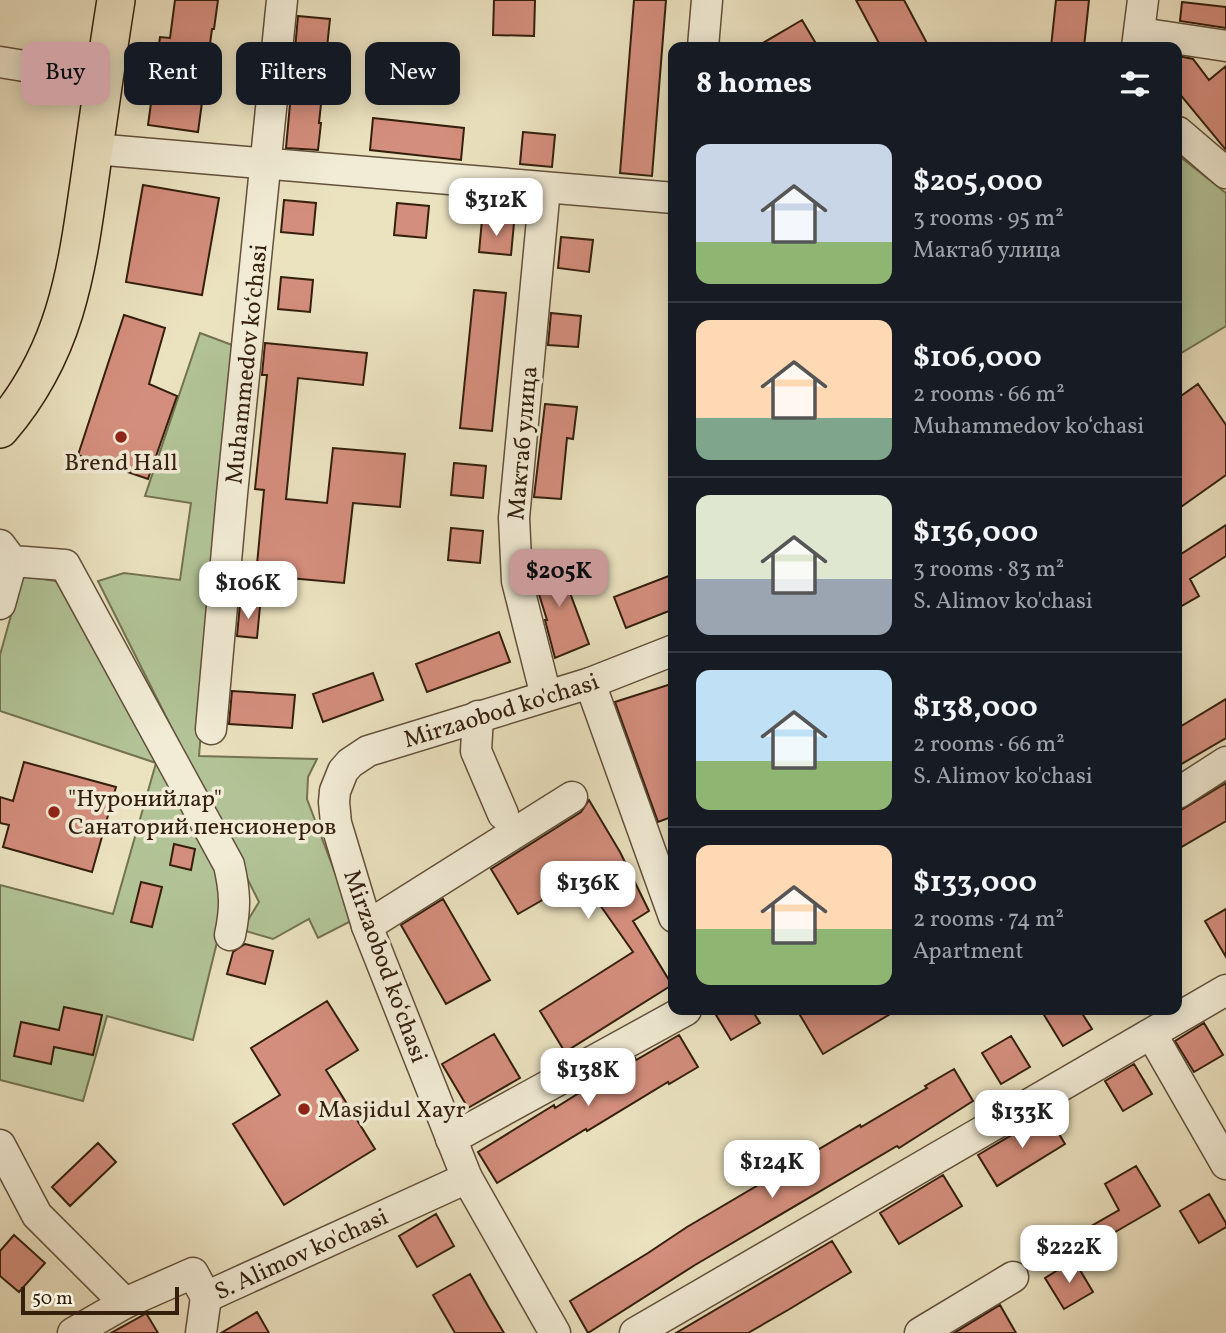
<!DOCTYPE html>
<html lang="en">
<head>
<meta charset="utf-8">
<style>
  :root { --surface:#171b24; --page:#242831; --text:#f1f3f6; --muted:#9ea1a6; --line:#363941; --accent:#c59692 }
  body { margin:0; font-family:Vollkorn,serif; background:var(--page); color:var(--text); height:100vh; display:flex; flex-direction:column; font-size:26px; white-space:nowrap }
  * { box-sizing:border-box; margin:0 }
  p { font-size:23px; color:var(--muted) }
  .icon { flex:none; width:38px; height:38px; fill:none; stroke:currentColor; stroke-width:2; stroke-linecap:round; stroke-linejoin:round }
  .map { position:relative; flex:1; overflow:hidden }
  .drawer { position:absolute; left:668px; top:42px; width:514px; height:973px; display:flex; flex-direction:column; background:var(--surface); border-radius:14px; box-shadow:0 4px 18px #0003 }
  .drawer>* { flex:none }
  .guide { position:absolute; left:21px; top:42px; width:542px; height:63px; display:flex; gap:14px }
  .scale { position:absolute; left:21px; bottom:18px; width:158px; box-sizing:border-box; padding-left:7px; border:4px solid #341f0d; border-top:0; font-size:19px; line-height:24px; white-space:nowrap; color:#341f0d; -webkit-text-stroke:5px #f2ecd6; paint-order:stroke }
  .price { position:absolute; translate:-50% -60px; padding:0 16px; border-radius:14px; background:#fff; color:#222; font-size:23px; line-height:46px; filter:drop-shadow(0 2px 4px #0008) }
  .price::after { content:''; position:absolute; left:50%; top:42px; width:21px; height:16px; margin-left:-10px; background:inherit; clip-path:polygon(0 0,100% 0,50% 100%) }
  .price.selected { background:var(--accent); color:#111 }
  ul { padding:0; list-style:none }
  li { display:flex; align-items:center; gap:21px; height:175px; padding:0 28px }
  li+li { border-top:2px solid var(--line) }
  li span { display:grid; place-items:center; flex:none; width:196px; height:140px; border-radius:14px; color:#555 }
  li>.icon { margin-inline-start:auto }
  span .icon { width:84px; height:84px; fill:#fffc; stroke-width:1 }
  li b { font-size:30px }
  h2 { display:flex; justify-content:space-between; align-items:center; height:84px; padding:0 28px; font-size:30px }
  .tag { padding:0 24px; border-radius:14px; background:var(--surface); box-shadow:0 4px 18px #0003; font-size:24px; line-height:63px }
  .tag.selected { background:var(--accent); color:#111 }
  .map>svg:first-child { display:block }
  .green { fill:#b2c497; stroke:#737252; stroke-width:2 }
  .building { fill:#d48e7d; stroke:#341f0d; stroke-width:2 }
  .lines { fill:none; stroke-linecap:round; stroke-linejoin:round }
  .minor-casing { stroke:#62503a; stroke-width:33 }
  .major-casing { stroke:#341f0d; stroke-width:40 }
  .minor { stroke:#f2ecd6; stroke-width:30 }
  .major { stroke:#ebe2c0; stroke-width:37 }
  .poi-dot { fill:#8f2418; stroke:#f2ecd6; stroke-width:2.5 }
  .labels { text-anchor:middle; stroke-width:7; stroke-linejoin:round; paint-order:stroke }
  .street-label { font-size:24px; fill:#341f0d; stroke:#f2ecd6 }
  .poi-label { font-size:24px; fill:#341f0d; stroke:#f2ecd6; text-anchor:start }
</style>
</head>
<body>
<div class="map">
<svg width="1226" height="1333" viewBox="0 0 1226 1333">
  <rect width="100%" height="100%" fill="#ebe2c0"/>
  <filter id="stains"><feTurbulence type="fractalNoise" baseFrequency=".00286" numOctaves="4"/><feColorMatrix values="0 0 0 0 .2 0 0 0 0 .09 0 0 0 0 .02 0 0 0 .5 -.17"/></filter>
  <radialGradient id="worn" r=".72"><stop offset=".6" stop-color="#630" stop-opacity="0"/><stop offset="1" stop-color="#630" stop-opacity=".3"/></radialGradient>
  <path class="green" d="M 1178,155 L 1226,193 L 1226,326 L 1178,355 Z
    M 200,333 L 232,345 L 199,756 L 317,759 L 308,777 L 307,799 L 353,920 L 318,938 L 309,919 L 273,939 L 242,930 L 259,902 L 98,581 L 124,573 L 180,580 L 191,503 L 145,496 Z
    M 22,576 L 56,581 L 217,873 L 222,905 L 219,934 L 193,1040 L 107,1016 L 83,1101 L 0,1080 L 0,885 L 113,914 L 156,763 L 0,711 L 0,655 Z"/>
  <path class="building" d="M 175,0 L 218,0 L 214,29 L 212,29 L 198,132 L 148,125 L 160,37 L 170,38 Z
    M 494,0 L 535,0 L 534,36 L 493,35 Z
    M 634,0 L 666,0 L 652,176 L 620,173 Z
    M 856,0 L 904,0 L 929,47 L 881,47 Z
    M 1056,0 L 1089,0 L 1084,47 L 1051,47 Z
    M 1182,2 L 1226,7 L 1226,28 L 1180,21 Z
    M 298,16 L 330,19 L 319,123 L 321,123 L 318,150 L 286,148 Z
    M 802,20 L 818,47 L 756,47 Z
    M 1178,56 L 1193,59 L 1209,80 L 1226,66 L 1226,150 L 1178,92 Z
    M 373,118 L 464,128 L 461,160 L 370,150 Z
    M 523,132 L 555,135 L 552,167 L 520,164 Z
    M 143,185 L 219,198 L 202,295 L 126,282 Z
    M 284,200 L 316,203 L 313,235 L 281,232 Z
    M 397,203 L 429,206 L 426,238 L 394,235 Z
    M 482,220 L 514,223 L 511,255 L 479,252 Z
    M 561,237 L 593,240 L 589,272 L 558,268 Z
    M 281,277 L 313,280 L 310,312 L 278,309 Z
    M 474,290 L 506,293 L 492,431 L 460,428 Z
    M 551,313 L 581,316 L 578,347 L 548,345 Z
    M 124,315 L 165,328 L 149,384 L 177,396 L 148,479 L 78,455 Z
    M 265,343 L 367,353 L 363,385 L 298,378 L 286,499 L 327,503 L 333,448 L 405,454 L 400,507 L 353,503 L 344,583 L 256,575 L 264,490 L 255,489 L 267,375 L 262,375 Z
    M 1198,384 L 1226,425 L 1226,475 L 1178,509 L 1178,398 Z
    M 545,404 L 577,407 L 573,439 L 567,438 L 561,499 L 534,497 Z
    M 454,463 L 486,466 L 483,498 L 451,495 Z
    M 1226,525 L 1226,556 L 1190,579 L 1199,596 L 1178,608 L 1178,556 Z
    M 451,528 L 483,531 L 480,563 L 448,560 Z
    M 557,558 L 589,644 L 555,658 L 545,620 L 547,620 L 534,578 L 534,567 Z
    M 674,574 L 674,609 L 626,628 L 614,597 Z
    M 240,604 L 260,606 L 257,638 L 237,636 Z
    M 499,632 L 510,662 L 427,692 L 416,664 Z
    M 373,673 L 383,700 L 323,722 L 313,694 Z
    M 674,683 L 674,816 L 658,822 L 615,702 Z
    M 232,691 L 295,695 L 292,728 L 229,724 Z
    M 1226,699 L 1226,738 L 1178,766 L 1178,728 Z
    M 24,762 L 116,787 L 92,872 L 3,847 L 9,825 L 0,823 L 0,797 L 13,801 Z
    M 1226,783 L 1226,821 L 1178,849 L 1178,812 Z
    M 589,800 L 620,852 L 649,911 L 633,921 L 672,985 L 565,1052 L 540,1011 L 633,952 L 581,878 L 518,914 L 491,869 L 581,812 Z
    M 174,844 L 195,849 L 191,870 L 170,865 Z
    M 141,882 L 162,887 L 152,927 L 131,922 Z
    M 443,899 L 490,980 L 446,1004 L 401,925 Z
    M 1226,909 L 1226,957 L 1205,921 Z
    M 245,944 L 273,951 L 265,984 L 227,974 L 233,952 Z
    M 327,1001 L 358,1050 L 326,1070 L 375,1149 L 284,1205 L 233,1124 L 280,1095 L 251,1048 Z
    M 64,1007 L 102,1015 L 93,1055 L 54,1047 L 51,1064 L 14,1056 L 21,1022 L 59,1030 Z
    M 713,1010 L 752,1010 L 760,1023 L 731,1040 Z
    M 797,1010 L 897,1010 L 823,1054 Z
    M 1041,1010 L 1080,1010 L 1092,1029 L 1063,1046 Z
    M 1204,1023 L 1223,1055 L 1194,1072 L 1175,1041 Z
    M 494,1034 L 520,1078 L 468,1108 L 442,1064 Z
    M 679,1035 L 698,1067 L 669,1084 L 668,1082 L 587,1131 L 586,1129 L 497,1183 L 478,1152 L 554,1105 L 555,1108 L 635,1058 L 636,1060 Z
    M 1011,1036 L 1030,1067 L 1001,1084 L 982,1053 Z
    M 1134,1064 L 1152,1094 L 1123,1111 L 1105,1081 Z
    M 954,1069 L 973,1101 L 899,1148 L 897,1146 L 695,1265 L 588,1333 L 570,1301 L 648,1253 L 687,1227 L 860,1125 L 861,1127 L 927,1088 L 925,1086 Z
    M 1047,1114 L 1065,1144 L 997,1186 L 978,1155 Z
    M 98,1143 L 116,1162 L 70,1206 L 52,1187 Z
    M 1136,1166 L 1160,1206 L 1067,1260 L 1058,1245 L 1119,1210 L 1105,1184 Z
    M 943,1175 L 962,1206 L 899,1244 L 880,1213 Z
    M 1209,1194 L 1226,1223 L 1226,1227 L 1199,1243 L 1180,1211 Z
    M 436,1214 L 454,1246 L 417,1267 L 399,1236 Z
    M 14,1235 L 45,1263 L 19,1292 L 0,1276 L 0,1251 Z
    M 832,1241 L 851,1272 L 788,1310 L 748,1333 L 676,1333 Z
    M 1074,1260 L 1093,1292 L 1064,1309 L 1045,1278 Z
    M 470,1274 L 488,1306 L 504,1333 L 455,1333 L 433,1295 Z
    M 1000,1305 L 1016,1333 L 954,1333 Z
    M 257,1312 L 269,1333 L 221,1333 Z
    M 146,1313 L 158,1333 L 111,1333 L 145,1314 Z"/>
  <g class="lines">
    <g class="minor-casing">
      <g id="minor">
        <path d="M 1140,33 L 1226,46"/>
        <path d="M 703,47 L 707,0"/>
        <path d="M 1137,47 L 1143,0"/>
        <path d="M 0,62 L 104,79"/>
        <path d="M 1178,132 L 1226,173"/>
        <path d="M 94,149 L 674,198"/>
        <path d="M 545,188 L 514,518 L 517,581 L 546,696"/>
        <path d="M 0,545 L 12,561 L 65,565 L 229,865 C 235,892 236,907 230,935"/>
        <path d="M 0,604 L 12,561"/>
        <path d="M 590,683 L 674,917"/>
        <path d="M 478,716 L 476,751 L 503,814"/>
        <path d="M 211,729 L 232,494 L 282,0"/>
        <path d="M 1178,793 L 1226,762"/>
        <path d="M 367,926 L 572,797"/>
        <path d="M 1152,1035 L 1226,1164"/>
        <path d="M 451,1139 L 686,1010"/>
        <path d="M 0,1145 L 37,1215 L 125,1303"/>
        <path id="s1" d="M 73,1333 L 125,1303 L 193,1273 L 206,1297 L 467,1178"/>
        <path d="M 201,1333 L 206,1297"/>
        <path id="s2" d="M 555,1333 L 467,1178 L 367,926 L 336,823 L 334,802 L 335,791 L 343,771 L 350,763 L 368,751 L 590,683 L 674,650"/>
        <path d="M 635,1333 L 1226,990"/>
        <path d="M 920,1333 L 1013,1277"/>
      </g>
    </g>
    <g class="major-casing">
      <path id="major" d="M 0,429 C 68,350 77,268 91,170 C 99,113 107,57 116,0"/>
    </g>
    <use href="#minor" class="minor"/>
    <use href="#major" class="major"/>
  </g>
  <g class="poi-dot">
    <circle cx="121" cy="437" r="7"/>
    <circle cx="54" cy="812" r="7"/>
    <circle cx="304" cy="1109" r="7"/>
  </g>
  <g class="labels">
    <g class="street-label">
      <text transform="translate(246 364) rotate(-84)" y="8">Muhammedov koʻchasi</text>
      <text transform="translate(522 443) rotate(-85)" y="8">Мактаб улица</text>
      <text dy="8" stroke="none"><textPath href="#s2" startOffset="782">Mirzaobod ko'chasi</textPath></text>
      <text transform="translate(386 966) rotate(70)" y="8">Mirzaobod koʻchasi</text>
      <text dy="8" stroke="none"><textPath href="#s1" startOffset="266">S. Alimov ko'chasi</textPath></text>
    </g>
    <g class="poi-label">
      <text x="121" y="470" text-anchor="middle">Brend Hall</text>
      <text x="68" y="806">"Нуронийлар"<tspan x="68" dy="28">Санаторий пенсионеров</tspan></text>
      <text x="318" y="1117">Masjidul Xayr</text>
    </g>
  </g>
  <rect width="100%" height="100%" filter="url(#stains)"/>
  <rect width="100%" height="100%" fill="url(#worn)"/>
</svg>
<div class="scale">50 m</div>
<b class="price" style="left:496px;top:238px">$312K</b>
<b class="price selected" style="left:559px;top:609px">$205K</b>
<b class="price" style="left:248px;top:621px">$106K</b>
<b class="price" style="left:588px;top:921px">$136K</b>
<b class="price" style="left:588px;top:1108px">$138K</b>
<b class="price" style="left:1022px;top:1150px">$133K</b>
<b class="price" style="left:772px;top:1200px">$124K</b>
<b class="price" style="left:1069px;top:1285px">$222K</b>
<div class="guide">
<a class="tag selected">Buy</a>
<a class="tag">Rent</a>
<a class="tag">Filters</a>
<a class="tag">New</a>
</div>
<section class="drawer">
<h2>8 homes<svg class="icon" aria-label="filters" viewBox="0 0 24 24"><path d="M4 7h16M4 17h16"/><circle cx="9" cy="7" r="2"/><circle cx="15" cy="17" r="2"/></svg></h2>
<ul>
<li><span style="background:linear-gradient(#c9d6e8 70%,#8fb573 0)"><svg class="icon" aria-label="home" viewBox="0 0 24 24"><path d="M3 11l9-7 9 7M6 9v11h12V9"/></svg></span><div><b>$205,000</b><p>3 rooms · 95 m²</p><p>Мактаб улица</p></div></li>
<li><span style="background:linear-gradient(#ffd9b3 70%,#7fa58c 0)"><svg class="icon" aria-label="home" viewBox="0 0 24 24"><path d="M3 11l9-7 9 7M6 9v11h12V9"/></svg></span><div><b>$106,000</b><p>2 rooms · 66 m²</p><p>Muhammedov koʻchasi</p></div></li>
<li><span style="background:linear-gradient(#dfe7d0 60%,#9aa5b1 0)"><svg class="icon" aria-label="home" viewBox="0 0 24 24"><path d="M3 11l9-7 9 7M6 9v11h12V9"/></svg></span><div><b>$136,000</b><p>3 rooms · 83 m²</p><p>S. Alimov ko'chasi</p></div></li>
<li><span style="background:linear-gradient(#bfe0f5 65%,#8fb573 0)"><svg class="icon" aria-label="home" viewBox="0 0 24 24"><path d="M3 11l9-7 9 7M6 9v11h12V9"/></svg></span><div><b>$138,000</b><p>2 rooms · 66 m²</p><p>S. Alimov ko'chasi</p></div></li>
<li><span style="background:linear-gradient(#ffd9b3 60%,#8fb573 0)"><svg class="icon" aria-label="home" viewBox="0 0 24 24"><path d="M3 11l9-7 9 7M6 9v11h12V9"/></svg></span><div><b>$133,000</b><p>2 rooms · 74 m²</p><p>Apartment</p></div></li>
</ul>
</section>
</div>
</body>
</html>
